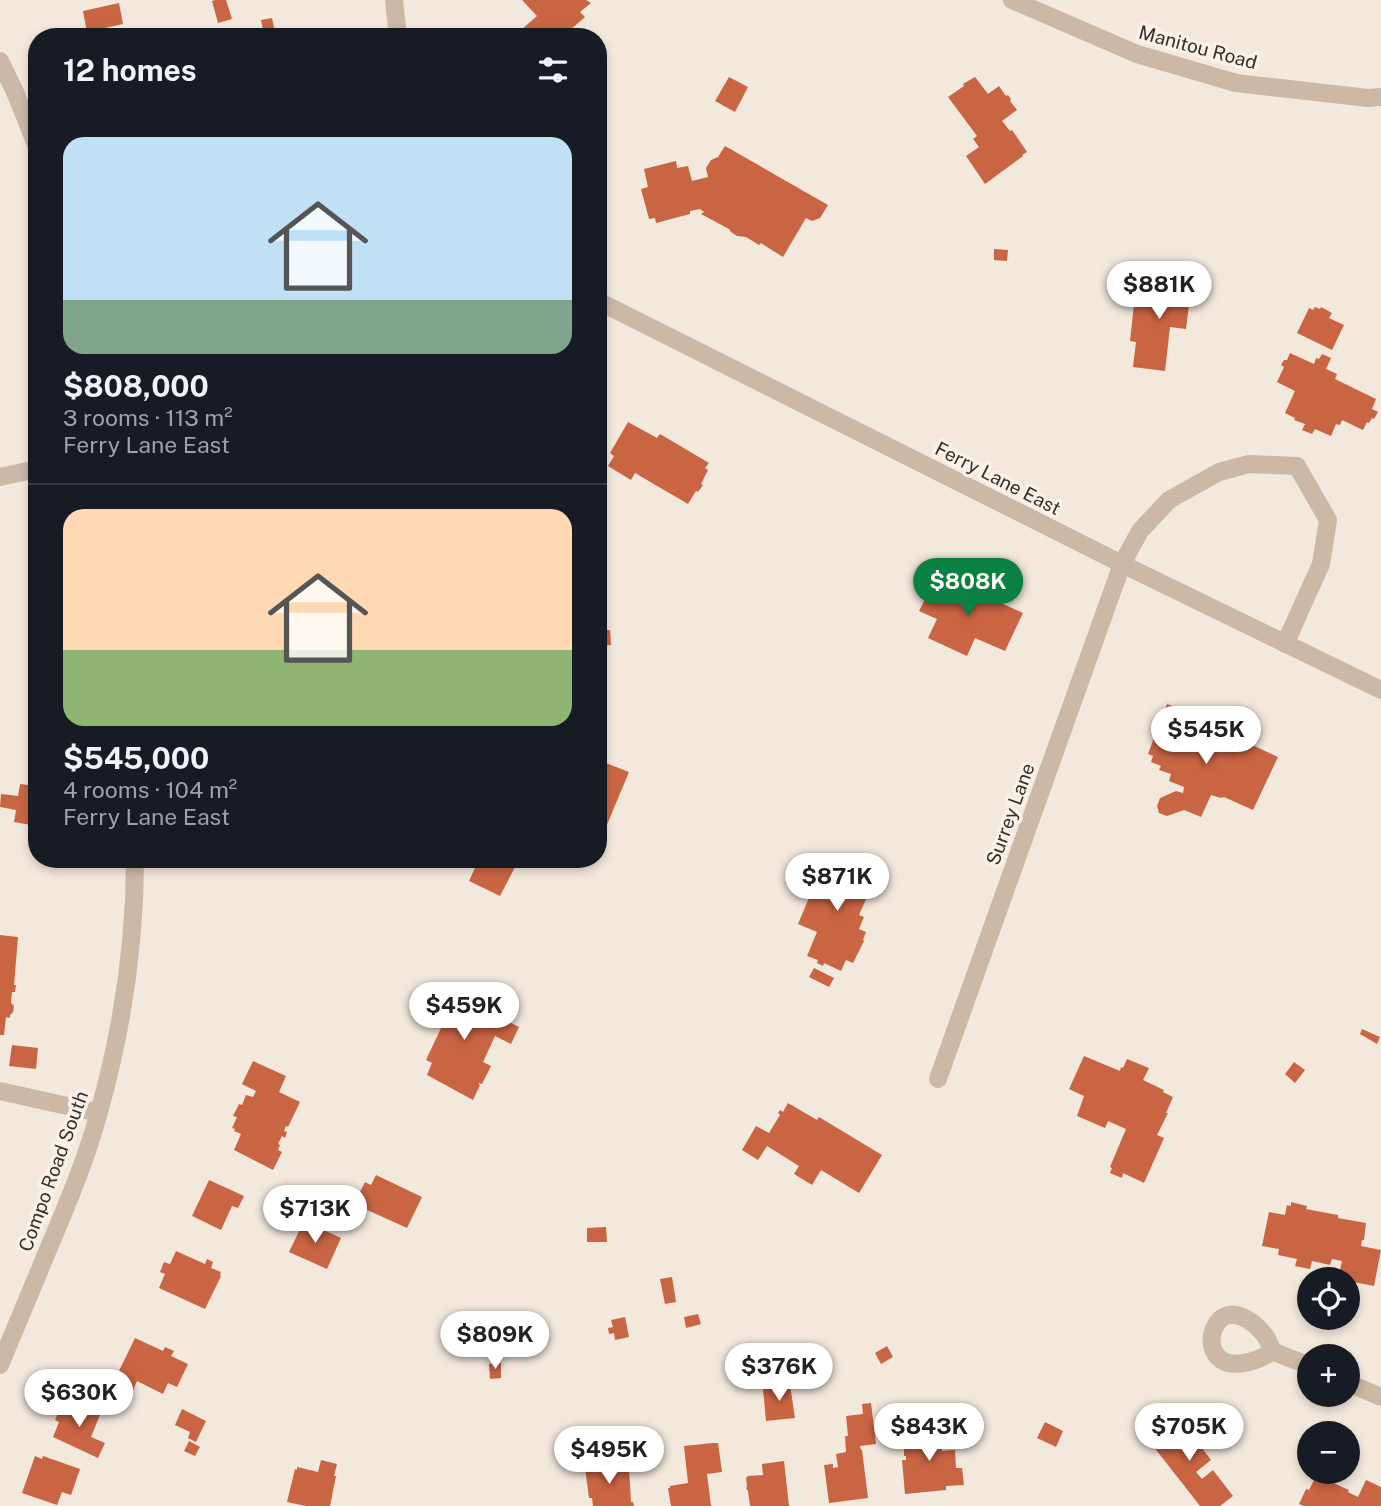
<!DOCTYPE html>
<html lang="en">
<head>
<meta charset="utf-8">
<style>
  :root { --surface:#171b24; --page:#242831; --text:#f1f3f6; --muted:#9ea1a6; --line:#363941; --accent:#0b8043 }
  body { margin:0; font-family:"Public Sans",sans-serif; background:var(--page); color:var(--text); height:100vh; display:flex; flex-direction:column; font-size:26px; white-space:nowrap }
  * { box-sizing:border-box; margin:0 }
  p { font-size:23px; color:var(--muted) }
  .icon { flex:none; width:38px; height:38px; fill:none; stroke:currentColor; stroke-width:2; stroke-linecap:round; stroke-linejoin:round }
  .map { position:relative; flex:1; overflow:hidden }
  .side { position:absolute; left:28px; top:28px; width:579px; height:840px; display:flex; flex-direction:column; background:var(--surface); border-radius:28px; box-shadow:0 4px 10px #0003 }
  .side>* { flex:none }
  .buttons { position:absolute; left:1297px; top:1267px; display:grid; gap:14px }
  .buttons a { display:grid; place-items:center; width:63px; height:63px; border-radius:50%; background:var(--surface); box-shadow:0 4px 10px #0003; font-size:35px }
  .price { position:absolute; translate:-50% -60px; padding:0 16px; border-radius:24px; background:#fff; color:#222; font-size:23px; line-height:46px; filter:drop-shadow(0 2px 4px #0008) }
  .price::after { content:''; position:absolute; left:50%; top:42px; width:21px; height:16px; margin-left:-10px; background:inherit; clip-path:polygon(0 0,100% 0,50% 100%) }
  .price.current { background:var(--accent); color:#fff }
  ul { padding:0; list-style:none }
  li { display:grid; align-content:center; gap:14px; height:371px; padding:0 35px }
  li+li { border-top:2px solid var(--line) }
  li span { display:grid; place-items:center; height:217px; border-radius:21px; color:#555 }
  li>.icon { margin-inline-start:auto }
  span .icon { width:126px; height:126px; fill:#fffc; stroke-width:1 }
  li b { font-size:30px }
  h2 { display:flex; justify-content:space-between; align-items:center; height:84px; padding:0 35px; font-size:30px }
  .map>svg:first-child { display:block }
  .building { fill:#ca6543 }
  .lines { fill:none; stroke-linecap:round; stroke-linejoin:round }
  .minor { stroke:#cbb8a7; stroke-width:18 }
  .labels { text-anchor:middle; stroke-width:7; stroke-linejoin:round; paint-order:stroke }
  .street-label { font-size:19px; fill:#382d28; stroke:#faf2e8 }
</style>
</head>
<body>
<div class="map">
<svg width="1381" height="1506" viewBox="0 0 1381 1506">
  <rect width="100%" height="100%" fill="#f3e8dc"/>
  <path class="building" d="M 215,0 L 226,0 L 232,19 L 218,23 L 212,1 Z
    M 522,0 L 586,0 L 591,3 L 580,12 L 585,17 L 562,37 L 526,37 L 521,30 L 537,16 Z
    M 119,3 L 123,24 L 87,32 L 83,11 Z
    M 272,18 L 275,33 L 264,35 L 261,20 Z
    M 729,77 L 748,87 L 735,112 L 715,101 Z
    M 975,77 L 988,94 L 999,86 L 1006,96 L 1008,95 L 1011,99 L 1010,101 L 1017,110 L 1002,121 L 1010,131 L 1012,130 L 1027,152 L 1022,155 L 1023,156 L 985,184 L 966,156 L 979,147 L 973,139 L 977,136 L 948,97 L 964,86 L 963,84 Z
    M 725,146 L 828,205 L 820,218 L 812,221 L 806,218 L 783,257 L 761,243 L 759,245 L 746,237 L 737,236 L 731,232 L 729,229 L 701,214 L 704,212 L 700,209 L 690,211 L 690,214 L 656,223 L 655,218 L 649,219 L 641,189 L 648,187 L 644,169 L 676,161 L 677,168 L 688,166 L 692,181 L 708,177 L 706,168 L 711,160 L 718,157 Z
    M 994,249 L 1008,250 L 1007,261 L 994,260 Z
    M 1154,277 L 1192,282 L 1186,329 L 1170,327 L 1165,371 L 1133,367 L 1136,342 L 1130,341 L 1135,295 L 1152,297 Z
    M 1315,307 L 1320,309 L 1321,307 L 1332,313 L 1329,318 L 1344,325 L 1332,350 L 1297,333 L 1309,308 L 1313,310 Z
    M 1290,353 L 1314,364 L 1316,358 L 1319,359 L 1322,354 L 1331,358 L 1326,369 L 1337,374 L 1335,379 L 1376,399 L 1372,409 L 1378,412 L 1374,419 L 1372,418 L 1369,423 L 1367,422 L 1363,430 L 1342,420 L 1340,425 L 1336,424 L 1331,436 L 1315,429 L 1312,434 L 1302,430 L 1305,424 L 1294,420 L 1295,418 L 1285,413 L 1295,391 L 1277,382 L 1284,367 L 1281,365 L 1284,360 L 1287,360 Z
    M 628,422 L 657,438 L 660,434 L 709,463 L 705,468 L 708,470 L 701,484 L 703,485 L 698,492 L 696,491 L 688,504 L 635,473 L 631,480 L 608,466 L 614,456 L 610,453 Z
    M 936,576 L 967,591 L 968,588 L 1023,613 L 1005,651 L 975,638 L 967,656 L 928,638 L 937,619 L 919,611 L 929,591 L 926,589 L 929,584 L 932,585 Z
    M 598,630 L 610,630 L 611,645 L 598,646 Z
    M 1167,704 L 1200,717 L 1195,729 L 1243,749 L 1246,742 L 1278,757 L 1253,810 L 1224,797 L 1221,798 L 1211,795 L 1201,817 L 1184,810 L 1167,816 L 1159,813 L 1157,806 L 1160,798 L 1176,791 L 1183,793 L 1184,787 L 1169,781 L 1171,774 L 1159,770 L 1161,766 L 1151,762 L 1153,756 L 1148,754 Z
    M 598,760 L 629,772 L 606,827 L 598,824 Z
    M 20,784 L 37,786 L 37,826 L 14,822 L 16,810 L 0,807 L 1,794 L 18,796 Z
    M 479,859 L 503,859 L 503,861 L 515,867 L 500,896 L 469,881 Z
    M 844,859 L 877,875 L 859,915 L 864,917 L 859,929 L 866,932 L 863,940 L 864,941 L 853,963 L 846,960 L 841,971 L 824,963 L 823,966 L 817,963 L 818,960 L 807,956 L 817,932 L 798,924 L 814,886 L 811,880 L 816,866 L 822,864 L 839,871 Z
    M 0,935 L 18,937 L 14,985 L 16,985 L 15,992 L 12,992 L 11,1003 L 14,1006 L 13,1012 L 10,1015 L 10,1018 L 6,1017 L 4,1035 L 0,1035 Z
    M 814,968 L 834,978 L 829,987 L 809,977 Z
    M 440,987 L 471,1003 L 473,999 L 491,1008 L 489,1012 L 519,1027 L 511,1044 L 495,1036 L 483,1062 L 491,1066 L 482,1084 L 478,1083 L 480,1085 L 473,1100 L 427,1075 L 432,1063 L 426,1060 L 443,1024 L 426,1016 Z
    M 1362,1029 L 1380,1037 L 1377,1044 L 1360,1034 Z
    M 12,1045 L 38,1048 L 36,1069 L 9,1066 Z
    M 1084,1056 L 1120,1071 L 1121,1067 L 1123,1068 L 1127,1059 L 1149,1068 L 1143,1080 L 1164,1090 L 1163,1092 L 1173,1097 L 1166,1113 L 1168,1113 L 1157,1135 L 1164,1138 L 1144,1183 L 1123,1173 L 1122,1178 L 1110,1173 L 1112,1168 L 1110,1167 L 1126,1129 L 1108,1121 L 1105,1128 L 1077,1116 L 1084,1096 L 1069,1089 Z
    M 253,1061 L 286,1076 L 279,1092 L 300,1102 L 288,1127 L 286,1126 L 284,1131 L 287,1132 L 285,1138 L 282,1136 L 278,1144 L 280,1145 L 278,1150 L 282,1152 L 273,1170 L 234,1150 L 241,1134 L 234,1131 L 235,1129 L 232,1128 L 237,1117 L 233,1116 L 239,1104 L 242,1105 L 246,1095 L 253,1097 L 256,1091 L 242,1084 Z
    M 1294,1062 L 1305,1070 L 1295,1083 L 1285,1074 Z
    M 788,1103 L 817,1120 L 819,1117 L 882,1155 L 859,1193 L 821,1170 L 812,1185 L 794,1174 L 799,1166 L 767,1146 L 758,1160 L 742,1150 L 756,1126 L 769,1133 L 780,1115 L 778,1113 L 780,1110 L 783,1112 Z
    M 376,1175 L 422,1197 L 407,1228 L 354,1204 L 365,1182 L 371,1185 Z
    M 209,1180 L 244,1196 L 238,1208 L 232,1206 L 221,1230 L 192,1216 Z
    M 1291,1202 L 1307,1206 L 1306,1209 L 1338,1215 L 1338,1218 L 1366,1223 L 1364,1240 L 1362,1240 L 1361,1246 L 1381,1250 L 1374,1286 L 1348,1281 L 1348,1279 L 1338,1279 L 1342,1261 L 1332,1259 L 1330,1265 L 1312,1261 L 1310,1269 L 1295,1266 L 1297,1259 L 1278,1255 L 1279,1249 L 1262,1246 L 1269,1212 L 1285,1215 L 1287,1205 L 1291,1206 Z
    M 304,1221 L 341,1238 L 327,1269 L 289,1252 Z
    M 606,1227 L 607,1242 L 587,1242 L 587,1228 Z
    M 176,1251 L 205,1264 L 207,1259 L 213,1262 L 211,1268 L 221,1272 L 220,1275 L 221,1276 L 205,1309 L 159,1288 L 165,1274 L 160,1272 L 164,1262 L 170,1264 Z
    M 672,1277 L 676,1302 L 665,1304 L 660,1279 Z
    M 698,1314 L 701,1324 L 686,1328 L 684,1317 Z
    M 625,1317 L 629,1337 L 615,1340 L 614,1333 L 609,1334 L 608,1328 L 613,1327 L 611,1320 Z
    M 135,1338 L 163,1351 L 165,1347 L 174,1351 L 171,1356 L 188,1364 L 177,1387 L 168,1383 L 163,1394 L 137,1381 L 132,1393 L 117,1386 L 122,1375 L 118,1373 Z
    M 887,1346 L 893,1357 L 881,1364 L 875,1353 Z
    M 501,1363 L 501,1378 L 490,1379 L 489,1364 Z
    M 788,1371 L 790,1384 L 764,1387 L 762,1374 Z
    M 790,1385 L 795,1418 L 766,1421 L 763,1389 Z
    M 68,1401 L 100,1415 L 91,1437 L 105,1443 L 98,1458 L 53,1437 L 59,1422 L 55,1420 L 58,1413 L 62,1415 Z
    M 871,1403 L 876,1444 L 860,1446 L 861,1450 L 862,1450 L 868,1498 L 829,1503 L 824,1465 L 833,1464 L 833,1468 L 838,1467 L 836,1454 L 846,1452 L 845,1436 L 848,1436 L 846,1416 L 863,1414 L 862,1404 Z
    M 182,1409 L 206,1421 L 196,1442 L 188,1438 L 190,1432 L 175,1425 Z
    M 1173,1416 L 1184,1430 L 1187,1428 L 1211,1460 L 1196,1472 L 1202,1479 L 1213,1470 L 1233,1496 L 1220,1506 L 1200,1506 L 1146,1437 Z
    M 937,1422 L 938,1441 L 941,1440 L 942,1451 L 955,1450 L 956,1468 L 962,1468 L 964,1485 L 946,1486 L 946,1490 L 905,1494 L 902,1460 L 906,1460 L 906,1456 L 904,1456 L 904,1444 L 916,1441 L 918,1443 L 917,1424 Z
    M 1045,1422 L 1063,1431 L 1056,1447 L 1037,1438 Z
    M 189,1441 L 200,1447 L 195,1456 L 184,1451 Z
    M 712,1443 L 718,1443 L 722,1472 L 707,1474 L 711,1506 L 671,1506 L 668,1488 L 670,1488 L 670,1486 L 688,1483 L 684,1446 Z
    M 35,1456 L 42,1459 L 43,1456 L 80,1469 L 71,1495 L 62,1492 L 57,1505 L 22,1493 Z
    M 321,1460 L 337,1464 L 334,1476 L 336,1476 L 330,1506 L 306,1506 L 287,1502 L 295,1469 L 297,1470 L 297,1467 L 318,1472 Z
    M 784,1461 L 789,1506 L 750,1506 L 748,1491 L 746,1488 L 747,1487 L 746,1478 L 748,1476 L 763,1475 L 762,1464 Z
    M 613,1465 L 614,1470 L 629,1468 L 631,1502 L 633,1502 L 634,1506 L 593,1506 L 592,1498 L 589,1498 L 585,1468 Z
    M 1320,1477 L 1349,1490 L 1348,1492 L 1358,1497 L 1366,1480 L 1381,1487 L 1381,1506 L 1304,1506 L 1299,1504 L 1306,1489 L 1309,1490 L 1314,1480 L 1318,1482 Z"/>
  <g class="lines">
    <path class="minor" d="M 394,0 L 398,37
      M 1012,0 L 1137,54 L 1236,83 L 1368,98 L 1381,97
      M 0,61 L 15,92 L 37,147
      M 598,301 L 1122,564 L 1381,690
      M 0,477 L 37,469
      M 938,1079 L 1122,564 L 1140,531 L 1169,500 L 1219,472 L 1249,464 L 1297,466 L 1328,520 L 1321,564 L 1285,644
      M 0,1091 L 99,1113
      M 1274,1351 C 1258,1361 1223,1375 1213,1349 C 1210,1340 1212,1331 1217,1323 C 1231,1303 1256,1323 1266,1337 C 1269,1341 1270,1348 1274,1351 C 1279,1355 1302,1362 1309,1366
      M 0,1365 C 15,1329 30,1293 45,1257 C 65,1209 86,1161 99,1112 C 122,1030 135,944 135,859
      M 1348,1383 L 1381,1397"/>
  </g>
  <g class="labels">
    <g class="street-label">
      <text transform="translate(1198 47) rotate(15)" y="7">Manitou Road</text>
      <text transform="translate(998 478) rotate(27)" y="7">Ferry Lane East</text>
      <text transform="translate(1010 814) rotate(-70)" y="7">Surrey Lane</text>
      <text transform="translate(53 1171) rotate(-70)" y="7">Compo Road South</text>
    </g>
  </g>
</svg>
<div class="buttons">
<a><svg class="icon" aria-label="locate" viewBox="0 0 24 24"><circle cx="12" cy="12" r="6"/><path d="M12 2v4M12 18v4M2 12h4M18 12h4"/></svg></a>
<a>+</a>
<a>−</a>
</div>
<b class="price" style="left:1159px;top:321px">$881K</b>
<b class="price current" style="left:968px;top:618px">$808K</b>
<b class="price" style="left:1206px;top:766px">$545K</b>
<b class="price" style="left:837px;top:913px">$871K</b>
<b class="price" style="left:464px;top:1042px">$459K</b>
<b class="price" style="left:315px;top:1245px">$713K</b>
<b class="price" style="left:495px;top:1371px">$809K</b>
<b class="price" style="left:779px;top:1403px">$376K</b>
<b class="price" style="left:79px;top:1429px">$630K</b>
<b class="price" style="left:929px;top:1463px">$843K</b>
<b class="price" style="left:1189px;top:1463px">$705K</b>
<b class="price" style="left:609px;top:1486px">$495K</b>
<section class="side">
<h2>12 homes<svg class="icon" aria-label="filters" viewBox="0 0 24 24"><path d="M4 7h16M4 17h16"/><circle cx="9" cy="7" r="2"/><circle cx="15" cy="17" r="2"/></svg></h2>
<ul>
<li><span style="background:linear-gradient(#bfe0f5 75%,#7fa58c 0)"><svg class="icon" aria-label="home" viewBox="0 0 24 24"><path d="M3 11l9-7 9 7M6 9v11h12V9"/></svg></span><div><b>$808,000</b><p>3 rooms · 113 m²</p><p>Ferry Lane East</p></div></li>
<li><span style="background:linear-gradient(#ffd9b3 65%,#8fb573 0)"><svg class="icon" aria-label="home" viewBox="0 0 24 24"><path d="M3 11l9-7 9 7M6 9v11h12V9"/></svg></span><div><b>$545,000</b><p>4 rooms · 104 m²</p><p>Ferry Lane East</p></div></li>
</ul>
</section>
</div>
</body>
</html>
